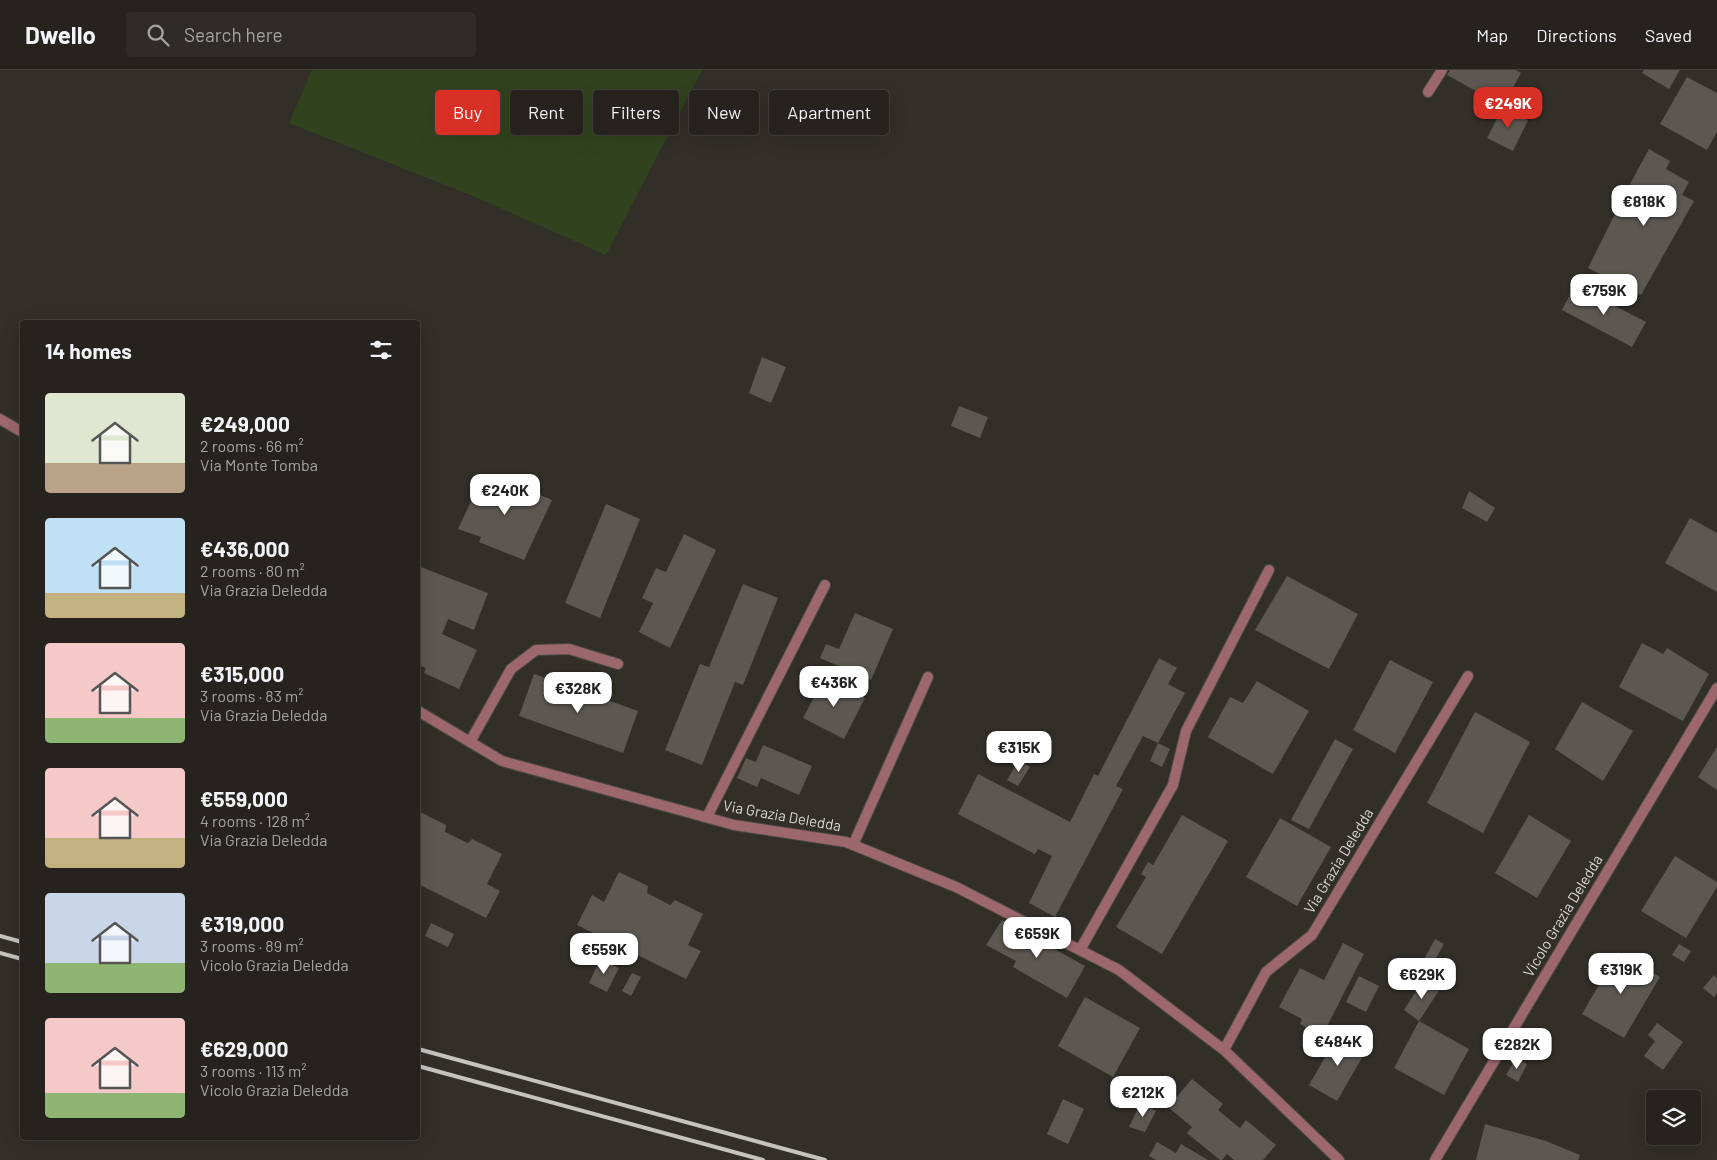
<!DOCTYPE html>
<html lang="en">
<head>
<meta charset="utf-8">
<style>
  :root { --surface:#26231f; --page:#2e2b28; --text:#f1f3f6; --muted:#a4a4a4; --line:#42403d; --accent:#d93025 }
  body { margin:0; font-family:Barlow,sans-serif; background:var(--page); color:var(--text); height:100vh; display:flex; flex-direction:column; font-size:19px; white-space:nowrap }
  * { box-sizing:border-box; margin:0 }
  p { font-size:16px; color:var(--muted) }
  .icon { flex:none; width:28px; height:28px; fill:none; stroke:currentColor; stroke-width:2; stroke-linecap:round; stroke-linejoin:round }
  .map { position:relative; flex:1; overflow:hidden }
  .side { position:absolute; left:20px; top:250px; width:400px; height:820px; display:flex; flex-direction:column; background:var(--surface); border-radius:5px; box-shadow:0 5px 20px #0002,0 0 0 1px var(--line) }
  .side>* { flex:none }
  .hud { position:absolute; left:435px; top:20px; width:475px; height:45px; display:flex; gap:10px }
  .tools { position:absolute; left:1646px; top:1020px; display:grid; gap:10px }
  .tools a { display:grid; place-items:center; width:55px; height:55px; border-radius:5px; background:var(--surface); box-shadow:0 5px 20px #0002,0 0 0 1px var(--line); font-size:25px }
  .price { position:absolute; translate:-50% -42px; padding:0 11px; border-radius:10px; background:#fff; color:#222; font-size:16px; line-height:32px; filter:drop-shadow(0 1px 2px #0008) }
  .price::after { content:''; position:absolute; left:50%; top:30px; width:15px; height:11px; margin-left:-8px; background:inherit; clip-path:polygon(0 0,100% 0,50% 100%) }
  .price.active { background:var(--accent); color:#fff }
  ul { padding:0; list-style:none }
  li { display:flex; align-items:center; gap:15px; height:125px; padding:0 25px }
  li span { display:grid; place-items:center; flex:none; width:140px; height:100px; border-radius:5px; color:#555 }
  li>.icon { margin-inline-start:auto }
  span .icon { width:60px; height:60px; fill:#fffc; stroke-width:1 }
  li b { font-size:21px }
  h2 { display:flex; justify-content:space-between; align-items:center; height:60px; padding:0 25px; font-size:21px }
  .chip { padding:0 18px; border-radius:5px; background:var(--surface); box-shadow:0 5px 20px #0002,0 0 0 1px var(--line); font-size:18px; line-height:45px }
  .chip.active { background:var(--accent); color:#fff }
  header { display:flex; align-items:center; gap:30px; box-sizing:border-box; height:70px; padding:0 25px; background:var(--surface); border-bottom:1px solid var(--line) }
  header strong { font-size:24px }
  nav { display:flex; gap:28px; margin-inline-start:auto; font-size:18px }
  .search { width:350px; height:45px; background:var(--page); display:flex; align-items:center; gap:12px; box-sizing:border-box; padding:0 18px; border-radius:5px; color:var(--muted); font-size:19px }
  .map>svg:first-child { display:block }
  .green { fill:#31431e }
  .building { fill:#5c5751 }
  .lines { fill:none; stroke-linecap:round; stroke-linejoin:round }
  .service-casing { stroke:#4d4a45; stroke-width:12 }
  .minor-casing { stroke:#4d4a45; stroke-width:12 }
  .service { stroke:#9c676d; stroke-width:10 }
  .minor { stroke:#9c676d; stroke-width:10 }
  .rail { stroke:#c5c3be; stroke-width:4 }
  .labels { text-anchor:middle; stroke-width:5; stroke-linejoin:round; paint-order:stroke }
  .street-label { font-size:15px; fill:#dbd9d5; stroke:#322f29 }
</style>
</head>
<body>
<header>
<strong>Dwello</strong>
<div class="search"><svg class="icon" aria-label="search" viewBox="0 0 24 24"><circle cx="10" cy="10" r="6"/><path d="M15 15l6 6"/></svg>Search here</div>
<nav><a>Map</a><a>Directions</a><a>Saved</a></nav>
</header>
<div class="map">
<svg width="1717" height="1090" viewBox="0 0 1717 1090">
  <rect width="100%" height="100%" fill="#322f29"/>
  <path class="green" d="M 312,0 L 702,0 L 606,185 L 473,126 L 289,53 Z"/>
  <path class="building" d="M 1450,0 L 1516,0 L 1521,3 L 1503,36 L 1447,5 Z
    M 1644,0 L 1680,0 L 1669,19 L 1642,3 Z
    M 1687,7 L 1717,23 L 1717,62 L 1707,80 L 1660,54 Z
    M 1503,37 L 1528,50 L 1513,81 L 1487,68 Z
    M 1649,79 L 1670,91 L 1666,99 L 1689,112 L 1682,125 L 1694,131 L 1641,225 L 1588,198 L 1619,136 L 1634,145 L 1646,126 L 1629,116 Z
    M 1575,215 L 1646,252 L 1632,277 L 1562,240 Z
    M 762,287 L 786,297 L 771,333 L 749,323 Z
    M 959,336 L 988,347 L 980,368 L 951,356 Z
    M 483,406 L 499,412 L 500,408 L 552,430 L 524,490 L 479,472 L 481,467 L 458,459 Z
    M 1469,421 L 1495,438 L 1487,452 L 1462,438 Z
    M 606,434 L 640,449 L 600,548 L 565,533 Z
    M 1690,448 L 1717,463 L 1717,522 L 1665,493 Z
    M 684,464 L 716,480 L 670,578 L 639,562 L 653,533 L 642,528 L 656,498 L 666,502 Z
    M 418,496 L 488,523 L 474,560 L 448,549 L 442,564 L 477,580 L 459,619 L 424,603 L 426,598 L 418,595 Z
    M 1287,506 L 1358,544 L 1329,599 L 1255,560 Z
    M 743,514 L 778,528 L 743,615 L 735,612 L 702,695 L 665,680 L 700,594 L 709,597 Z
    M 855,543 L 893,559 L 871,610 L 820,588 L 826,574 L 839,579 Z
    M 1642,573 L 1663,584 L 1667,578 L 1709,604 L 1683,651 L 1619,617 Z
    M 1159,588 L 1177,598 L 1168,614 L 1185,623 L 1158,673 L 1170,679 L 1162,697 L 1150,691 L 1158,673 L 1143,666 L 1116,716 L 1123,719 L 1055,847 L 1029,833 L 1052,786 L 1038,779 L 1035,784 L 958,744 L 978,704 L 1070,752 L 1094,704 L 1098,706 Z
    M 1390,590 L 1433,612 L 1395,683 L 1353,660 Z
    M 534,604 L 638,641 L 623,683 L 519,646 Z
    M 824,608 L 865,628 L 844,669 L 803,648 Z
    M 1257,611 L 1309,641 L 1273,704 L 1208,667 L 1230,627 L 1243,633 Z
    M 1582,632 L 1633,661 L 1603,711 L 1555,679 Z
    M 1475,642 L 1530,672 L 1483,763 L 1427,733 Z
    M 1335,669 L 1353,679 L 1309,759 L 1291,750 Z
    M 763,675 L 812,696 L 799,725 L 761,708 L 757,717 L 737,708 L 746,688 L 756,692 Z
    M 1717,677 L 1717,720 L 1698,707 Z
    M 1019,690 L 1030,697 L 1018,716 L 1007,710 Z
    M 418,741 L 446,755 L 445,762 L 468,773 L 472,769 L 502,784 L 487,814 L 500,821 L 486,848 L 418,814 Z
    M 1182,745 L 1228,771 L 1162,884 L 1116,857 L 1146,807 L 1141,804 L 1148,792 L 1153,795 Z
    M 1529,745 L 1571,771 L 1537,828 L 1495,803 Z
    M 1280,748 L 1331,777 L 1297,836 L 1246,807 Z
    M 1675,786 L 1717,812 L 1717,817 L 1686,868 L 1641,841 Z
    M 619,802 L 648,816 L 647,823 L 670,835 L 675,830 L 703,844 L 688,875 L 701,881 L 686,909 L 577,855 L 592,825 L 604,832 Z
    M 1002,850 L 1085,896 L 1067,928 L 1013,897 L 1016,891 L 986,875 Z
    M 431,853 L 454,864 L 448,877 L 425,866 Z
    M 1435,869 L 1444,874 L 1424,909 L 1416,904 Z
    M 1343,873 L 1364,884 L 1322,966 L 1300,954 L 1302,949 L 1279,937 L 1300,898 L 1324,910 Z
    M 1679,874 L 1691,881 L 1684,892 L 1672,885 Z
    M 1618,882 L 1660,907 L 1624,968 L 1582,944 Z
    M 600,889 L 619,898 L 607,922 L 589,913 Z
    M 632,903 L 641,907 L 631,926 L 622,921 Z
    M 1714,905 L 1717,908 L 1717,923 L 1714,927 L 1703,918 Z
    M 1359,906 L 1379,916 L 1366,942 L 1346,932 Z
    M 1424,909 L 1440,919 L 1419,951 L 1404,940 Z
    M 1085,927 L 1140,958 L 1113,1007 L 1058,976 Z
    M 1419,951 L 1469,979 L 1444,1025 L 1394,998 Z
    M 1657,953 L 1683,972 L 1663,1000 L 1644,986 L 1655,971 L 1648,965 Z
    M 1339,963 L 1367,979 L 1337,1031 L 1309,1015 Z
    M 1516,988 L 1527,994 L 1518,1012 L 1506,1005 Z
    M 1192,1009 L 1223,1034 L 1218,1040 L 1240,1058 L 1246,1050 L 1276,1075 L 1263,1090 L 1234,1090 L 1227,1084 L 1222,1090 L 1220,1090 L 1187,1063 L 1192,1057 L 1168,1037 Z
    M 1063,1029 L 1084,1039 L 1068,1074 L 1047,1064 Z
    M 1141,1032 L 1156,1041 L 1145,1062 L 1129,1057 Z
    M 1485,1054 L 1546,1071 L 1580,1085 L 1578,1090 L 1476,1090 Z
    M 1157,1072 L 1176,1083 L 1181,1074 L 1208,1090 L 1156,1090 L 1149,1086 Z"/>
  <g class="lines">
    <g class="service-casing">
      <path id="service" d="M 470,672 L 511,599 L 536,580 L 569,579 L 618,594
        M 707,747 L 825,515
        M 853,775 L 928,607"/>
    </g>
    <g class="minor-casing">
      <path id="minor" d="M 1428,22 L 1442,0
        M 0,349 L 22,362
        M 418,641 L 502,691 L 734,755 L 846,772 L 956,817 L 1119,900 L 1224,980 L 1339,1090
        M 1080,880 L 1173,715 L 1186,661 L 1269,500
        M 1224,980 L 1266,902 L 1312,865 L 1468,606
        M 1435,1090 L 1717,618"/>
    </g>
    <use href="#service" class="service"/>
    <use href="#minor" class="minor"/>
    <path class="rail" d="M 0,866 L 22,872
      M 0,883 L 22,889
      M 418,979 L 825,1090
      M 418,996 L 763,1090"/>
  </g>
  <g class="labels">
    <g class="street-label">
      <text transform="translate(782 746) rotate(10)" y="5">Via Grazia Deledda</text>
      <text transform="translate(1339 791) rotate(-59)" y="5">Via Grazia Deledda</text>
      <text transform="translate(1563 846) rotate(-59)" y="5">Vicolo Grazia Deledda</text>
    </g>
  </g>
</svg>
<div class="tools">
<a><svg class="icon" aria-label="layers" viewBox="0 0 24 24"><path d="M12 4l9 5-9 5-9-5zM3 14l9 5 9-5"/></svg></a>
</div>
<b class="price active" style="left:1508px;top:59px">€249K</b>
<b class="price" style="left:1644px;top:157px">€818K</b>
<b class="price" style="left:1604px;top:246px">€759K</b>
<b class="price" style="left:505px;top:446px">€240K</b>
<b class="price" style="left:834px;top:638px">€436K</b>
<b class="price" style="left:578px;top:644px">€328K</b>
<b class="price" style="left:1019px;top:703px">€315K</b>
<b class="price" style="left:1037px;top:889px">€659K</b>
<b class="price" style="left:604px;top:905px">€559K</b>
<b class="price" style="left:1621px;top:925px">€319K</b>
<b class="price" style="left:1422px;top:930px">€629K</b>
<b class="price" style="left:1338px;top:997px">€484K</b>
<b class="price" style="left:1517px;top:1000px">€282K</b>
<b class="price" style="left:1143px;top:1048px">€212K</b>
<div class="hud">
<a class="chip active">Buy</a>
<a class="chip">Rent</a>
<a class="chip">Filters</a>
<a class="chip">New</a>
<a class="chip">Apartment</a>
</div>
<section class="side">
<h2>14 homes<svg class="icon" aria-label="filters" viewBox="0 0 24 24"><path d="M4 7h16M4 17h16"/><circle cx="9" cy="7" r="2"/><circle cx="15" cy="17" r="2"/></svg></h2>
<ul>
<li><span style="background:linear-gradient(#dfe7d0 70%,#b9a48a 0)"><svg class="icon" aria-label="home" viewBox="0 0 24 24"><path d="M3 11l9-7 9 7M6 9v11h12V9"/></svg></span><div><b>€249,000</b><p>2 rooms · 66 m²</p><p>Via Monte Tomba</p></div></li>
<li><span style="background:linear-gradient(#bfe0f5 75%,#c2b280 0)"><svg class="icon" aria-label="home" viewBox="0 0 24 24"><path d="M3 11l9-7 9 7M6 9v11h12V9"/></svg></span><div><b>€436,000</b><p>2 rooms · 80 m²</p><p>Via Grazia Deledda</p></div></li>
<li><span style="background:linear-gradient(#f6c9c9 75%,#8fb573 0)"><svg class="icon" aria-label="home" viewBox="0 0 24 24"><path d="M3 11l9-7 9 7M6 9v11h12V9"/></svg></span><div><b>€315,000</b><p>3 rooms · 83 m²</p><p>Via Grazia Deledda</p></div></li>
<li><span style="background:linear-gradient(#f6c9c9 70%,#c2b280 0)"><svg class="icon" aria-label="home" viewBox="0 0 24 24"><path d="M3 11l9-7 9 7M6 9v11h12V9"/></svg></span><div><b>€559,000</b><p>4 rooms · 128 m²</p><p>Via Grazia Deledda</p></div></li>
<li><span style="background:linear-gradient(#c9d6e8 70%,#8fb573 0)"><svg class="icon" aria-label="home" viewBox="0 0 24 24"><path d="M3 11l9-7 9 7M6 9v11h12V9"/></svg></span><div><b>€319,000</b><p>3 rooms · 89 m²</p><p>Vicolo Grazia Deledda</p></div></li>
<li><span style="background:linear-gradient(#f6c9c9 75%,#8fb573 0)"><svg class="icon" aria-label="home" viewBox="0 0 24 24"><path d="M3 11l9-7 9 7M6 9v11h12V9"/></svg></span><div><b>€629,000</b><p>3 rooms · 113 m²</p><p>Vicolo Grazia Deledda</p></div></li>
</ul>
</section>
</div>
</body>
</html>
